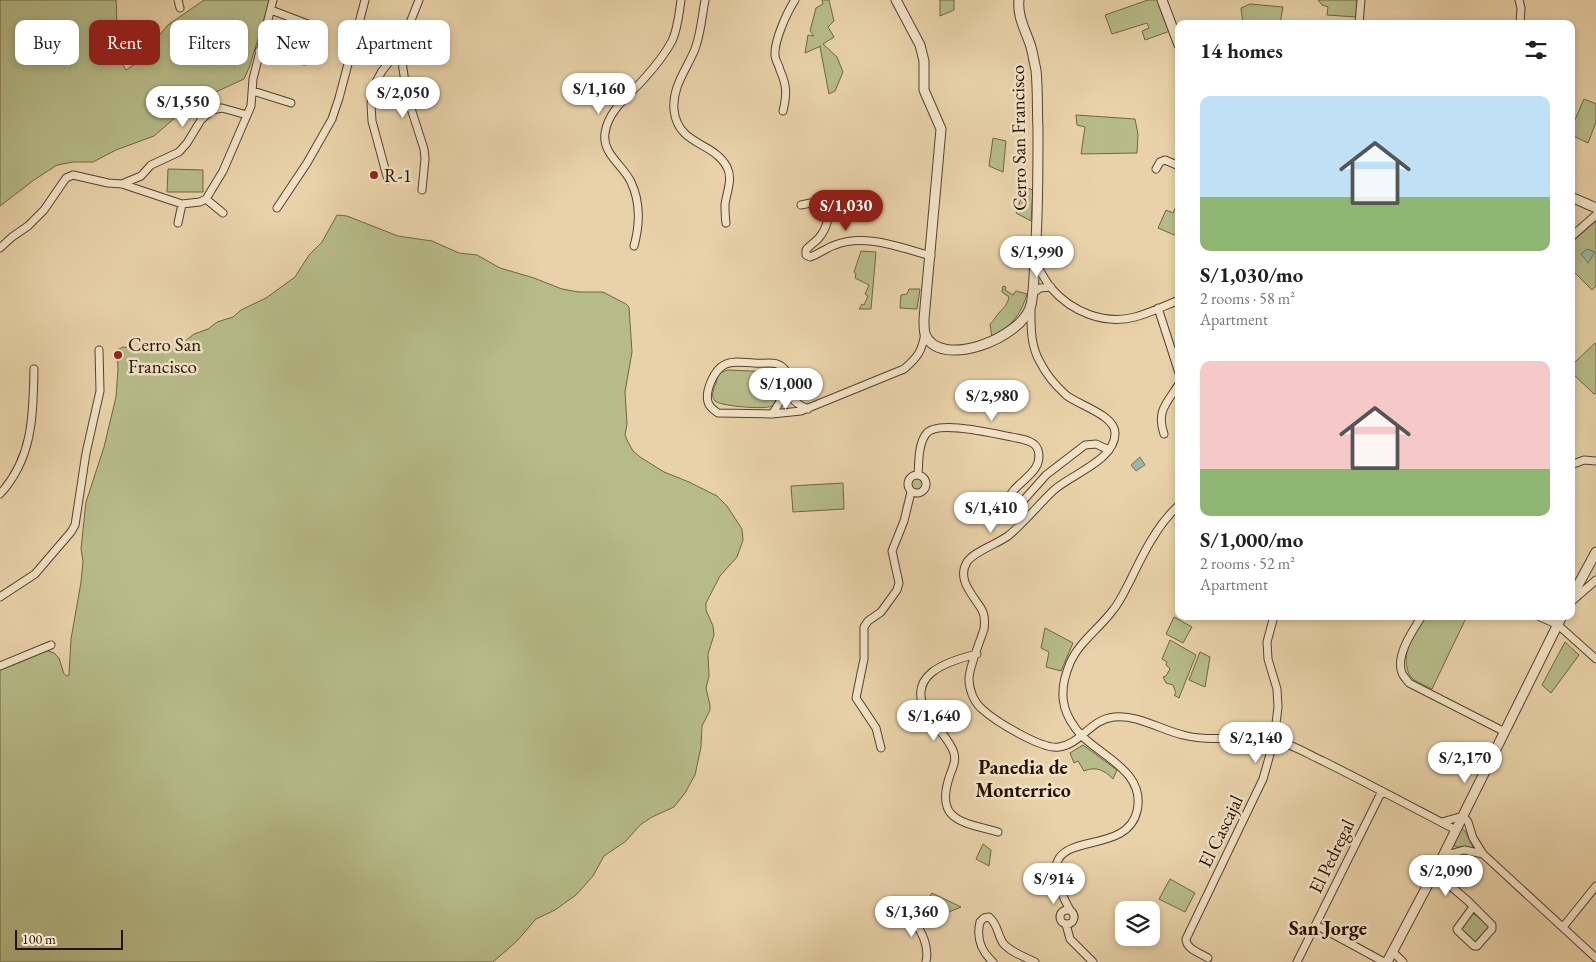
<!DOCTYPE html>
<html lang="en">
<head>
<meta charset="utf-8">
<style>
  :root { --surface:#fff; --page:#f6f6f6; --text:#202124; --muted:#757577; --accent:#8f2418 }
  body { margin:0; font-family:"EB Garamond",serif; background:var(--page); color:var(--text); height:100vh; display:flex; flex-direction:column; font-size:19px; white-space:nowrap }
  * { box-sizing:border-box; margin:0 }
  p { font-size:16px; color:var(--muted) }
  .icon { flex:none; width:28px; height:28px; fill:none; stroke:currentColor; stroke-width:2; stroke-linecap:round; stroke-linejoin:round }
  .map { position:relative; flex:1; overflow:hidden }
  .details { position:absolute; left:1175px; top:20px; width:400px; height:600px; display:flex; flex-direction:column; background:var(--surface); border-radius:10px; box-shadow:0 2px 8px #0003 }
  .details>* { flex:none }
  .hud { position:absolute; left:15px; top:20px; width:475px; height:45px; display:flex; gap:10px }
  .tools { position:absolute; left:1115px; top:901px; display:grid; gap:10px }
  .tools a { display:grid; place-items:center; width:45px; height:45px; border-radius:10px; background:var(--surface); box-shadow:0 2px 8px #0003; font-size:25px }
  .scale { position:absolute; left:15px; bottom:12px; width:108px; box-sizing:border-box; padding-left:5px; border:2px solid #271100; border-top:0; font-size:14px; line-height:18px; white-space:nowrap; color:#271100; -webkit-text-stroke:4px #f1e2c7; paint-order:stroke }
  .price { position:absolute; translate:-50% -42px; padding:0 11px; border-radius:18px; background:#fff; color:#222; font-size:16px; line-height:32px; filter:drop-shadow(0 1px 2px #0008) }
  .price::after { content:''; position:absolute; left:50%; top:30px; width:15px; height:11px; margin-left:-8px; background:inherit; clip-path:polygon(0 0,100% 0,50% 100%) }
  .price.selected { background:var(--accent); color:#fff }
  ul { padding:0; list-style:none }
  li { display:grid; align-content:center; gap:10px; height:265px; padding:0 25px }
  li span { display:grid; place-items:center; height:155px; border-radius:10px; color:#555 }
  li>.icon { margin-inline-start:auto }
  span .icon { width:90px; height:90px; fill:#fffc; stroke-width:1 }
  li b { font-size:21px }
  h2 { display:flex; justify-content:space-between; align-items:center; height:60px; padding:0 25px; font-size:21px }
  .chip { padding:0 18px; border-radius:10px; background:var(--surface); box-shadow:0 2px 8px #0003; font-size:18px; line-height:45px }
  .chip.selected { background:var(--accent); color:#fff }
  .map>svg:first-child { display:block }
  .green { fill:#b6bc89; stroke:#6e6644 }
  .water { fill:#97b8a8; stroke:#6a7565 }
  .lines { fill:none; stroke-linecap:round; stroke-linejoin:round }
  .minor-casing { stroke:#58412a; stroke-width:9 }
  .tertiary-casing { stroke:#58412a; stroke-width:11 }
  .minor { stroke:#f1e2c7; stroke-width:7 }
  .tertiary { stroke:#f1e2c7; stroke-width:9 }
  .poi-dot { fill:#8f2418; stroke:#f1e2c7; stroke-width:2 }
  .labels { text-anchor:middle; stroke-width:5; stroke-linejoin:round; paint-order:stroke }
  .street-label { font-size:19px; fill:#271100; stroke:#f1e2c7 }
  .poi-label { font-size:19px; fill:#271100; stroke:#f1e2c7; text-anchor:start }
  .neighbourhood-label { font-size:20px; font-weight:bold; fill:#271100; stroke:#f1e2c7 }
</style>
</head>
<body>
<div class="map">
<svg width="1596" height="962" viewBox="0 0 1596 962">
  <rect width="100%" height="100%" fill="#e9d2a9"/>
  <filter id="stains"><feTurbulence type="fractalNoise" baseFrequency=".004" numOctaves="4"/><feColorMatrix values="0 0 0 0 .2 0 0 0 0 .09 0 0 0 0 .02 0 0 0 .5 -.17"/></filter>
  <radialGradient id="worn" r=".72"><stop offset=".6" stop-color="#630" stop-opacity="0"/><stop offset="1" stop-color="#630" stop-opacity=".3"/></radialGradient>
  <path class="green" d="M 0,0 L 116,0 C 118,20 114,54 126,70 L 136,63 L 168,25 L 204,0 L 270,0 L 249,68 L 244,79 L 205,97 L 177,116 L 154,136 L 116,150 L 93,162 L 73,162 L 57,165 L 34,180 L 0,206 Z
    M 822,0 L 829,0 L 834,21 L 828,27 L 834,37 L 823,44 L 837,57 L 843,72 L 835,91 L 829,94 L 820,47 L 821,46 L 805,53 L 808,35 L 814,36 L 810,31 L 816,8 L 823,4 Z
    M 940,0 L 954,0 L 954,10 L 940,16 Z
    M 1148,0 L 1158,0 L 1170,31 L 1145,40 L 1142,31 L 1149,28 L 1147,23 L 1112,34 L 1105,15 Z
    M 1318,0 L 1357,0 L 1356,17 L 1327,15 L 1328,7 L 1322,5 Z
    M 1250,4 L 1283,7 L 1280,24 L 1243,24 L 1241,8 Z
    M 1584,99 L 1596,104 L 1596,122 L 1588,143 L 1571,135 L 1571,129 Z
    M 1076,115 L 1135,119 L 1138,134 L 1137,153 L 1081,154 L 1085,127 L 1077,125 Z
    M 993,138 L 1006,141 L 1003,172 L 989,166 Z
    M 168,169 L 203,170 L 203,192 L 167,192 Z
    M 1025,187 L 1033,190 L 1031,221 L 1016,213 Z
    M 1179,200 L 1179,237 L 1158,228 L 1166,210 L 1173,213 Z
    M 337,215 L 347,216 L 398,236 L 432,241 L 459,253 L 477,255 L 500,268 L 534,278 L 562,289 L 579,292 L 603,292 L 626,304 L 629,307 L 632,352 L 625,392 L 627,424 L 625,435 L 628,442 L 633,451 L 640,457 L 664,472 L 689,482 L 717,496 L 727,506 L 742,529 L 743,540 L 737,557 L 720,576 L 706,603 L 706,610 L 713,626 L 714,635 L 708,654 L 709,676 L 706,688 L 710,705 L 710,710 L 702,726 L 701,747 L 695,775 L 685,793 L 674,807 L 652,817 L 640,825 L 626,841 L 604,856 L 593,876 L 576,895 L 555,910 L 536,919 L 517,941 L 493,962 L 0,962 L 0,663 L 43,649 L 54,653 L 59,658 L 64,674 L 67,676 L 69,675 L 71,639 L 81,582 L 83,561 L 81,549 L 86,502 L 104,447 L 116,397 L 118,369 L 117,350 L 123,347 L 148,350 L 174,347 L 184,342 L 194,334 L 208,329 L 217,322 L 233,317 L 241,310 L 266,298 L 295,277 L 309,255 L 322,242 Z
    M 1596,221 L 1596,286 L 1592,290 L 1571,269 L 1571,243 Z
    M 861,251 L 876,252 L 871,309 L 859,309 L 862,304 L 864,305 L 868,296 L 865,294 L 869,285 L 855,278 L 856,274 L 854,272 Z
    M 1003,286 L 1006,287 L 1005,290 L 1013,295 L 1016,291 L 1027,294 C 1020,317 1011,325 992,338 L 990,324 C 994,321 995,317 998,314 C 1003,308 1007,306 1009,297 L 1002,292 Z
    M 909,289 L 920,289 L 917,309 L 900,308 L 901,295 L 907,294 Z
    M 1595,343 L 1596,345 L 1596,393 L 1594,394 L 1571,372 L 1571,366 Z
    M 728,370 L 774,372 C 782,379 781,383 778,393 C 777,397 776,404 772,406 C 765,410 720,406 715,401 C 710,395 714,389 716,383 C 718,375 720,372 728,370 Z
    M908 484a9 9 0 1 1 18 0a9 9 0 1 1-18 0Z
    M 843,483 L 844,509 L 793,512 L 791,486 Z
    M 1426,616 L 1467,616 L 1432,689 C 1426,686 1419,683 1414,680 C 1402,671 1406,647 1412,635 C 1416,629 1422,622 1426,616 Z
    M 1174,617 L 1192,627 L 1183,643 L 1166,634 Z
    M 1045,628 L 1073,643 L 1061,671 L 1046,667 L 1049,652 L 1041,648 Z
    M 1170,640 L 1196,655 L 1179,698 L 1174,695 L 1176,693 L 1173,685 L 1166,683 L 1163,677 L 1166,676 L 1170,669 L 1166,665 L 1167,662 L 1162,659 Z
    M 1565,642 L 1579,655 L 1551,693 L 1542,685 Z
    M 1200,652 L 1210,657 L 1205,687 L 1189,680 Z
    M 1083,745 L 1117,770 L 1113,779 C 1104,770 1096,766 1084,771 L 1078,761 L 1074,763 L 1070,753 Z
    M 1461,828 L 1465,831 L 1474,849 L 1465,847 L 1456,847 L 1452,844 Z
    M 983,844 L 991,850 L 989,866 L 976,859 Z
    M 1170,879 L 1195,893 L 1185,912 L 1159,899 Z
    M 932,893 L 961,907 L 934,918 L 934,914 L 932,913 L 932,908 L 929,907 L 931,901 L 927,900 Z
    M 1473,913 L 1491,928 L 1477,944 L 1459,929 Z"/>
  <path class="water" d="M 1587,249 L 1595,252 L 1588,263 L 1581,254 Z
    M 1140,457 L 1145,465 L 1136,471 L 1131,465 Z"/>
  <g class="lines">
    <g class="minor-casing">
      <path id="minor" d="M 178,0 L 180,8
        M 705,0 C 702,16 701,33 695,49 C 687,69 672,86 674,110 C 678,146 713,141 727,167 C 733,179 727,191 725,204 C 725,210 725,217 726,223
        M 1519,0 L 1521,8 L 1520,24
        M 271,10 L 313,26
        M 1359,24 L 1361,0
        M 400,48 L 407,96 L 424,149 L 425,159 L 422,190
        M 259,51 L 305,61
        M 253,91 L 291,103
        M 783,111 C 787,94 787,86 780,70 C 779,65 775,60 775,55 C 774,41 787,12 795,0
        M 1156,169 L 1160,162 L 1165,160 L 1179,166
        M 388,180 L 372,121 L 371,104 L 373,92 L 376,82 L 382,71 L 400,48 L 419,0
        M 122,184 L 141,176 L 151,165 L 179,152 L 187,143 L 201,120 L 212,110 L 222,108 L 247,115
        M 206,199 L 223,213
        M 801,205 L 820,201 L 826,203 C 832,214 826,230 818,239 C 814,243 809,246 806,250 L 806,255 L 810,257 C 819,254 826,248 835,245 C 865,233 901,248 931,256
        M 277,208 L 307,163 L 332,119 L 339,98 L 365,0
        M 178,223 L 182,204
        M 1571,237 L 1596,215
        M 634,246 C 640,224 641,203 631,182 C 623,165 602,154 605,133 C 608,111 628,96 642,81 C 653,69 664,56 672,41 C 678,28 679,14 681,0
        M 0,248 L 12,237 L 28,226 L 44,210 L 66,178 L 73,175 L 108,183 L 122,184 L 182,204 L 200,202 L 206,199 L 223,171 L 251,106 L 253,79 L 273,0
        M 1034,262 C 1040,270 1045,280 1051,288 C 1072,312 1104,325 1135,317 C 1150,313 1164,306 1179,300
        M 1032,294 L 1040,288 L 1051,287
        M 1031,307 C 1031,325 1030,345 1040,362 C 1046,374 1056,386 1066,395 C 1078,405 1115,415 1115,433 C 1116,460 1070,475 1054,490 C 1038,505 1025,522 1008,536 C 997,544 973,552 967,562 C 956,580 974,596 982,610 C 985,616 985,622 984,629 C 980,642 969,667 969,679 C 969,690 974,702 982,709 C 995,721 1042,750 1059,747 C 1081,744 1091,719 1114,717 C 1137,714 1161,730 1183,735 C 1212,743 1244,734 1273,740 C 1291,743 1309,755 1325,762 C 1369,784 1412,807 1456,830
        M 1158,308 L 1179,373
        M 786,388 C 792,400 796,404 808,409
        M 772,414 C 780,403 799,372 777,364 C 771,362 761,364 754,363 C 745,363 732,360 724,365 C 714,370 705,391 708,402 C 709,407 714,410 718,413 L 772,414 L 801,411 L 904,369 C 918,357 922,351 925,333
        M 1164,434 C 1156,411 1167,403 1179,384
        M 1571,465 L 1584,460 L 1596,461
        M908 484a9 9 0 1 1 18 0a9 9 0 1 1-18 0Z
        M 918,475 C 919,462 918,445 926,434 C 936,419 995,434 1012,437 C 1020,439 1035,440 1038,450 C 1045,474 1012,482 1008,501 L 1011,504 L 1017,505 L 1022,502 L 1046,475 L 1085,445 L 1096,444 L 1109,450
        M 0,494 C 33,458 33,416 34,369
        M 0,597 L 35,574 L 71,532 L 75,525 L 86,453 L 100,391 L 99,350
        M 1572,601 L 1596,580
        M 1422,616 C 1413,630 1395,656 1402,673 C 1403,676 1407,680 1409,683 L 1505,732
        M 1538,616 L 1558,625 L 1596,659
        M 977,654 C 948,661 903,675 928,715 C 936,728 949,738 954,753 C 956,761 953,767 950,775 C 934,821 962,822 998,832
        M 0,666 L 51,645
        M 881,748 L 876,728 L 856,698 L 864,659 L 864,627 L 868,621 L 881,612 L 897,590 L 899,583 L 892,551 L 904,521 L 911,492
        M 1442,822 L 1463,816 L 1468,822 L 1473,838 L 1483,854 L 1596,958
        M 1443,856 L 1464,850 L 1483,854
        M 1434,872 L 1468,901 L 1492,925 L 1492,929 L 1477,946 L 1474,946 L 1458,931 L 1457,929 L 1473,907
        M1060 917a7 7 0 1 1 14 0a7 7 0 1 1-14 0Z
        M 1070,910 C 1018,817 1125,865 1137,811 C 1146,773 1103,757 1082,736 C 1074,728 1066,715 1064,704 C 1061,691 1065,675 1070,663 C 1079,642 1100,628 1113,610 C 1120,602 1125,590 1130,581 C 1143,554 1157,525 1179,505
        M 910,913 C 919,929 930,943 926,962
        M 1066,924 L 1070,939 L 1093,962
        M 1316,925 L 1384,962
        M 1563,927 L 1596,886
        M 1393,952 L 1403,962
        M 1208,958 C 1200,953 1186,949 1186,939 L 1263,779 L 1274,740 L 1278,707 L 1277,689 L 1268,659 L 1267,642 L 1274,616
        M 993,962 C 981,951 976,939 980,922 L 984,918 L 989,917 C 998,924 997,934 1003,943 C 1010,952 1025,957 1035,962
        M 1297,962 L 1382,791"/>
    </g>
    <g class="tertiary-casing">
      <path id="tertiary" d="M 896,0 L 920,45 L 924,61 L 924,90 L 941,129 L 924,319 C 924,323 924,330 925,334 C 939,370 1022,339 1031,305 C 1035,286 1034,260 1036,240 C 1038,204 1038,167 1038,130 C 1037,110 1038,90 1036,70 C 1034,62 1033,54 1031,47 C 1026,31 1017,17 1019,0
        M 1162,0 L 1179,45
        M 1571,197 L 1596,208
        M 1571,598 L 1596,552
        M 1387,962 L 1443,856 L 1562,616"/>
    </g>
    <use href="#minor" class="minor"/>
    <use href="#tertiary" class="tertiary"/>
  </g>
  <g class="poi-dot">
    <circle cx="374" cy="175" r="5"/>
    <circle cx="118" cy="355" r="5"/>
  </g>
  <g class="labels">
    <g class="street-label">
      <text transform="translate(1018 138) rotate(-91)" y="7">Cerro San Francisco</text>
      <text transform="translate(1220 831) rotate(-64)" y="7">El Cascajal</text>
      <text transform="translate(1331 856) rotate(-64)" y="7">El Pedregal</text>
    </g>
    <g class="poi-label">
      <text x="384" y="182">R-1</text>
      <text x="128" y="351">Cerro San<tspan x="128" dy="22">Francisco</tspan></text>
    </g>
    <g class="neighbourhood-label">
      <text x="1023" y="774">Panedia de<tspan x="1023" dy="23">Monterrico</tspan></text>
      <text x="1328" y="935">San Jorge</text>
    </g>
  </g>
  <rect width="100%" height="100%" filter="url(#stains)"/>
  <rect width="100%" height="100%" fill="url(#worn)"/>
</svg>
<div class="tools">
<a><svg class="icon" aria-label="layers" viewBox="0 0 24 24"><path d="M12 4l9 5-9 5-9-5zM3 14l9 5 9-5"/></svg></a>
</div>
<div class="scale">100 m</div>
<b class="price" style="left:599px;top:115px">S/1,160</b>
<b class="price" style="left:403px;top:119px">S/2,050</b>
<b class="price" style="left:183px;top:128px">S/1,550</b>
<b class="price selected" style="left:846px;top:232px">S/1,030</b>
<b class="price" style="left:1037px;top:278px">S/1,990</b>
<b class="price" style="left:786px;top:410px">S/1,000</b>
<b class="price" style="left:992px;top:422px">S/2,980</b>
<b class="price" style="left:991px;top:534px">S/1,410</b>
<b class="price" style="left:934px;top:742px">S/1,640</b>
<b class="price" style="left:1256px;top:764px">S/2,140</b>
<b class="price" style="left:1465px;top:784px">S/2,170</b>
<b class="price" style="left:1446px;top:897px">S/2,090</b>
<b class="price" style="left:1054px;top:905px">S/914</b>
<b class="price" style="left:912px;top:938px">S/1,360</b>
<div class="hud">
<a class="chip">Buy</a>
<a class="chip selected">Rent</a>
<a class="chip">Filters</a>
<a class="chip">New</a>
<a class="chip">Apartment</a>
</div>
<section class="details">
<h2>14 homes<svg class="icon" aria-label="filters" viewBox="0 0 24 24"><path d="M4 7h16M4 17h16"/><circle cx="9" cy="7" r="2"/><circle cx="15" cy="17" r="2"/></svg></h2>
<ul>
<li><span style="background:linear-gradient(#bfe0f5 65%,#8fb573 0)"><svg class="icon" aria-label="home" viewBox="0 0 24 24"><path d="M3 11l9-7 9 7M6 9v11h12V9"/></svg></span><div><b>S/1,030/mo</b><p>2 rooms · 58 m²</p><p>Apartment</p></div></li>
<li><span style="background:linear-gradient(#f6c9c9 70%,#8fb573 0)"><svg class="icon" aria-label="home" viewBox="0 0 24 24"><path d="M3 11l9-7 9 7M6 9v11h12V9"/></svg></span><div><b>S/1,000/mo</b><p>2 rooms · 52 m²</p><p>Apartment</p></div></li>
</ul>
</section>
</div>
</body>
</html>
